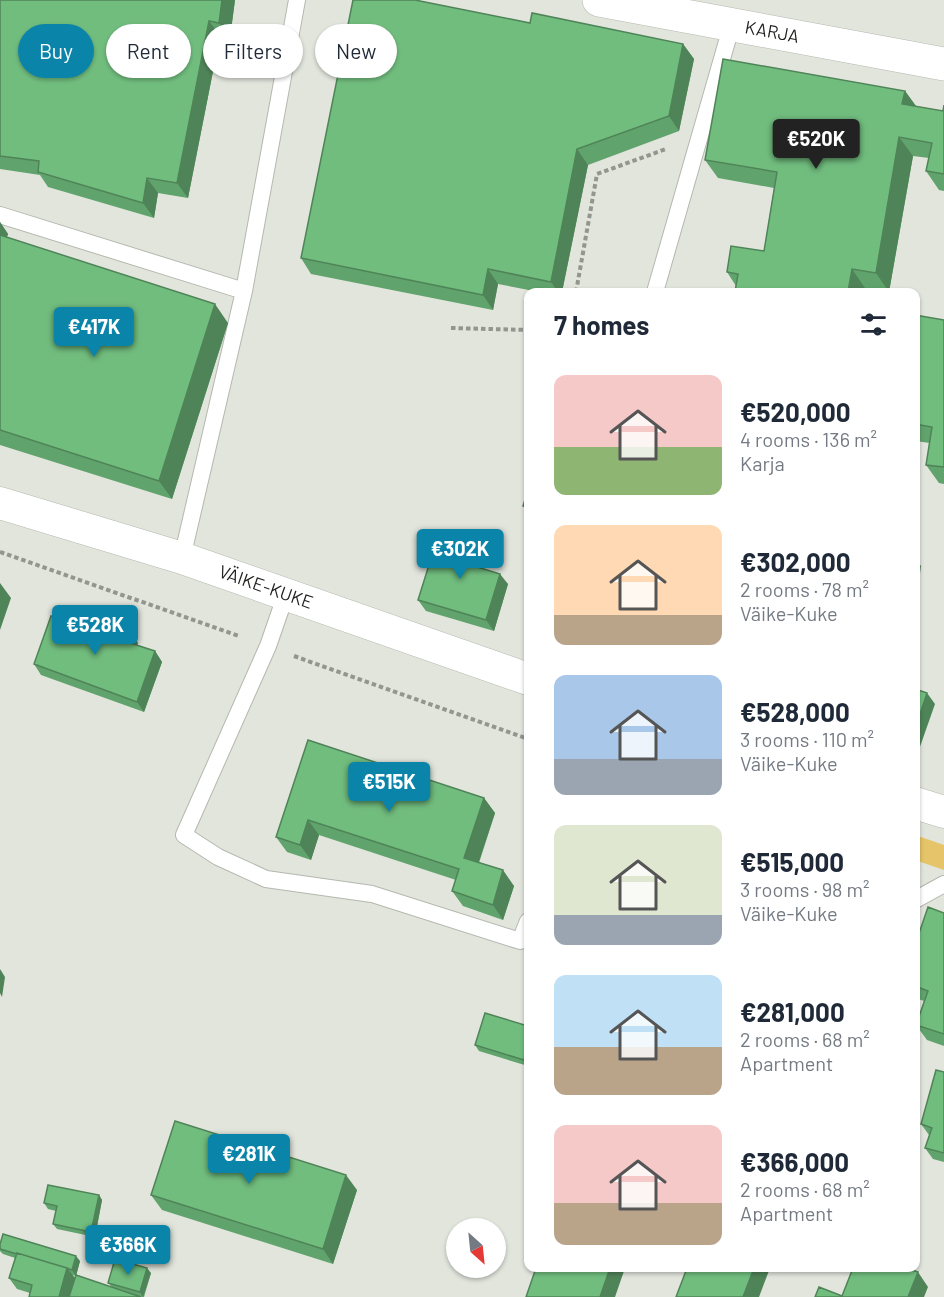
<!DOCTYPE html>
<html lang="en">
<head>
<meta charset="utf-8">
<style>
  :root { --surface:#fff; --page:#f2f2f3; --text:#1f2937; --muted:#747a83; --accent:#0b84a9 }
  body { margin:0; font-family:Barlow,sans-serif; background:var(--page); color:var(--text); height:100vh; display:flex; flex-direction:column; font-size:22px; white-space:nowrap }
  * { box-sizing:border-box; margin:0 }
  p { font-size:20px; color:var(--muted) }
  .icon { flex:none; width:33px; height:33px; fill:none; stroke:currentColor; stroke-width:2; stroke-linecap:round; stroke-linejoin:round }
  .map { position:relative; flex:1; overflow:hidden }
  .panel { position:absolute; left:524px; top:288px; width:396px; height:984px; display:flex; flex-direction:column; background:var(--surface); border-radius:12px; box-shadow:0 2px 4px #0004 }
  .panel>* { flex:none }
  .guide { position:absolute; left:18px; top:24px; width:416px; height:54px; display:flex; gap:12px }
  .needle { width:39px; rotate:153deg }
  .buttons { position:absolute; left:446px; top:1218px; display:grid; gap:12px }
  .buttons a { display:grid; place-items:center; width:60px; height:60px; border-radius:50%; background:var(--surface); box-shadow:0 2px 4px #0004; font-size:30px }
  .price { position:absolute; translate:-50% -51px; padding:0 14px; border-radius:6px; background:var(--accent); color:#fff; font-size:20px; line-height:39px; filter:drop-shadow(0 2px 3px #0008) }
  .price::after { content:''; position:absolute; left:50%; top:36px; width:18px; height:14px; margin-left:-9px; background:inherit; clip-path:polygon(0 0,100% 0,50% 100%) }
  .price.active { background:#222; color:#fff }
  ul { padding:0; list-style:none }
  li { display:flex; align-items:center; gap:18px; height:150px; padding:0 30px }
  li span { display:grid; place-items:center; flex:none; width:168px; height:120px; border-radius:12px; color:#555 }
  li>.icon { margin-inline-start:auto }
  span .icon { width:72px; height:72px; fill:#fffc; stroke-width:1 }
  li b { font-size:26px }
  h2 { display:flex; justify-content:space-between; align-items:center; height:72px; padding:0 30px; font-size:26px }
  .tag { padding:0 21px; border-radius:27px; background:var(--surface); box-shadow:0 2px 4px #0004; font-size:21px; line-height:54px }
  .tag.active { background:var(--accent); color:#fff }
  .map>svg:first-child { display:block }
  .green { fill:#e6c469 }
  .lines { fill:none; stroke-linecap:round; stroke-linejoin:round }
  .service-casing { stroke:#b4b8af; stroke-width:18 }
  .minor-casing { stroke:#b4b8af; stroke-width:33 }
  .tertiary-casing { stroke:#b4b8af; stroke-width:34 }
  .path { stroke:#93968f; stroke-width:4; stroke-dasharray:4.5 3; stroke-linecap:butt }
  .service { stroke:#fff; stroke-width:16 }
  .minor { stroke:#fff; stroke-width:32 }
  .tertiary { stroke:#fff; stroke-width:33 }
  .wall { fill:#61a36c }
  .shaded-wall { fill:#4f8458 }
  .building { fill:#71bd7e; stroke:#4f8458; stroke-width:1.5 }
  .labels { text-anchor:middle; stroke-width:5; stroke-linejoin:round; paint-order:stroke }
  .street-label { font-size:18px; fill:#20221f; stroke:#fff }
</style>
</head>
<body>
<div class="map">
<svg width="944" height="1297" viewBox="0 0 944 1297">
  <rect width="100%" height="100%" fill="#e1e5dc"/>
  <path class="green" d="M 915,835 L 944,845 L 944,870 L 915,860 Z"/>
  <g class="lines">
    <g class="service-casing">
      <path id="service" d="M 0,215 L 244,291
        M 655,292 L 732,24
        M 182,558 L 244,291 L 297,0
        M 286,594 L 268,646 L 184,835 L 218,857 L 266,879 L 372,894 L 520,941 L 528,921
        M 915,900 L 944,884"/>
    </g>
    <g class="minor-casing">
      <g id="minor">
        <path id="s1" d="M 0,503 L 182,558 L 528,679"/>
        <path d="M 915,803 L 944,812"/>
      </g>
    </g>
    <g class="tertiary-casing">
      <g id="tertiary">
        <path id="s2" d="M 599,0 L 944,64"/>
      </g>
    </g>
    <path class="path" d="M 576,292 L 597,174 L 666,149
      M 451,328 L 528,330
      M 0,552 L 239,636
      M 294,656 L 528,739"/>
    <use href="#service" class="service"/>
    <use href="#minor" class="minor"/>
    <use href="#tertiary" class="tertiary"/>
  </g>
  <path class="wall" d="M 0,0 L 235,0 L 230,38 L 220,36 L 188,198 L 158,193 L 154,218 L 48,187 L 40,175 L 0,169 Z
    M 683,44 L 694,59 L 679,131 L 588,165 L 562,292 L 539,292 L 498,284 L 493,310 L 311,274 L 301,258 Z
    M 905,91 L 916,106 L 943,111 L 944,105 L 944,191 L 939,190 L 926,171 L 929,158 L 913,156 L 889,292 L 865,288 L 864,292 L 735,292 L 736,286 L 727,272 L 764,251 L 774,188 L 718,178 L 705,160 Z
    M 0,222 L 8,234 L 7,237 L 228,323 L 172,499 L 0,445 Z
    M 915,315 L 944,320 L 944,484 L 939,483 L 926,465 L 930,443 L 915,441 Z
    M 482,539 L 489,550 L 484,569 L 508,584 L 494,631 L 426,611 L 418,600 L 450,558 Z
    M 77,624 L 138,643 L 137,645 L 155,651 L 162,662 L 144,712 L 41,675 L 34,664 Z
    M 308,740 L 484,798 L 495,813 L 479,863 L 514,886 L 503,920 L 463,906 L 452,891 L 456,880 L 319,835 L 311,860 L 287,852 L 276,837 Z
    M 944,913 L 944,1046 L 927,1040 L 916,1025 L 924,1001 L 915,998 L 915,945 Z
    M 528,1026 L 528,1066 L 479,1051 L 475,1045 Z
    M 944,1072 L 944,1162 L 933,1159 L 925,1148 L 929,1135 L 921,1124 Z
    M 357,1190 L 333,1264 L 162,1210 L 151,1195 Z
    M 99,1195 L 102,1200 L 95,1237 L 57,1229 L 53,1224 L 56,1211 L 48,1209 L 44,1203 Z
    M 0,1244 L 80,1261 L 76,1276 L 72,1275 L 75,1278 L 112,1287 L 108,1283 L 151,1273 L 144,1297 L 30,1293 L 17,1289 L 9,1278 L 15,1258 L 3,1254 L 0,1251 Z"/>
  <path class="shaded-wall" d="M 222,0 L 235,0 L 230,38 L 219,23 Z
    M 209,21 L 220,36 L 188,198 L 177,183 Z
    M 683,44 L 694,59 L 679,131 L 669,116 Z
    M 905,91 L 918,109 L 902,104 Z
    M 899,137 L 913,156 L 889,292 L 876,273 Z
    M 577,149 L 588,165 L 562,292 L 558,292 L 551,282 Z
    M 147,178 L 158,193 L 154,218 L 143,203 Z
    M 0,222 L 8,234 L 2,250 L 0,247 Z
    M 488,269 L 498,284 L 493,310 L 483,295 Z
    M 852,269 L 865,288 L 864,292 L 848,292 Z
    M 215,304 L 228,323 L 172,499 L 159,481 Z
    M 482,539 L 489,550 L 481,577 L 474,566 Z
    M 915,557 L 921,566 L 915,612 Z
    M 500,574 L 508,584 L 494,631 L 486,620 Z
    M 0,583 L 11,598 L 0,630 Z
    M 131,632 L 138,643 L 135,652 L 127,642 Z
    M 155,651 L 162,662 L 144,712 L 137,702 Z
    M 927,693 L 935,704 L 915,761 L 915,729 Z
    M 484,798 L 495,813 L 475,873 L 464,858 Z
    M 308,820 L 319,835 L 311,860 L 300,845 Z
    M 503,870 L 514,886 L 503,920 L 493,905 Z
    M 0,969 L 5,977 L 2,997 L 0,993 Z
    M 528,1046 L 528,1066 L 524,1060 Z
    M 346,1175 L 357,1190 L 333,1264 L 323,1249 Z
    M 99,1195 L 102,1200 L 95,1237 L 91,1232 Z
    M 76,1256 L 80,1261 L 76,1276 L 72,1270 Z
    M 67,1268 L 75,1278 L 69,1297 L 59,1297 Z
    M 147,1268 L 151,1273 L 143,1297 L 140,1292 Z
    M 610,1268 L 622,1268 L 624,1271 L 615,1297 L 600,1297 Z
    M 754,1268 L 770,1268 L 759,1297 L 743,1297 Z
    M 918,1272 L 928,1287 L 924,1297 L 908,1297 Z"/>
  <path class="building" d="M 0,0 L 222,0 L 219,23 L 209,21 L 177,183 L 147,178 L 143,203 L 38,172 L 39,161 L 0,156 Z
    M 353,0 L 415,0 L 530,23 L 532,13 L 683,44 L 669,116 L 577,149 L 551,282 L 488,269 L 483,295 L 301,258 Z
    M 723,59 L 905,91 L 902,104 L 943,111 L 944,105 L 944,174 L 926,171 L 932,143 L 899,137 L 876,273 L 852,269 L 848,292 L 735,292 L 738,274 L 727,272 L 731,246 L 764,251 L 777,172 L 705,160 Z
    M 0,235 L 215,304 L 159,481 L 0,430 Z
    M 915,315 L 944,320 L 944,467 L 926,465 L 932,427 L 915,424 Z
    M 528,490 L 528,508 L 523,506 Z
    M 458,532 L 482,539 L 474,566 L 500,574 L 486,620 L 418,600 L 433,552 L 450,558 Z
    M 81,614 L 131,632 L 127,642 L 155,651 L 137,702 L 34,664 L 51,616 L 77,624 Z
    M 915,689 L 927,693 L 915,729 Z
    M 308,740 L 484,798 L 464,858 L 503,870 L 493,905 L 452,891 L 459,869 L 308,820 L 300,845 L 276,837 Z
    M 928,907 L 944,913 L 944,1034 L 916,1025 L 928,991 L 915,986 L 915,945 Z
    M 485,1013 L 528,1026 L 528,1046 L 524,1060 L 475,1045 Z
    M 936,1070 L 944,1072 L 944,1153 L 925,1148 L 932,1128 L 921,1124 Z
    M 175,1121 L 346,1175 L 323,1249 L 151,1195 Z
    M 48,1185 L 99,1195 L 91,1232 L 53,1224 L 57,1206 L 44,1203 Z
    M 3,1234 L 76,1256 L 72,1270 L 69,1269 L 67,1268 L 17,1253 L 17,1254 L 0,1249 L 0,1244 Z
    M 17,1253 L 67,1268 L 59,1297 L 29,1297 L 32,1285 L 9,1278 Z
    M 115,1259 L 147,1268 L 140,1292 L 108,1283 Z
    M 536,1268 L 610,1268 L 600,1297 L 526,1297 Z
    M 687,1268 L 754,1268 L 743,1297 L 676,1297 Z
    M 853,1268 L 906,1268 L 918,1272 L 908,1297 L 815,1297 L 819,1287 L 842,1296 Z
    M 76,1275 L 141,1297 L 69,1297 Z"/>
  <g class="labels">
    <g class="street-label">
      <text dy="6" stroke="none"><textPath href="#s2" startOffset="176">KARJA</textPath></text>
      <text dy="6" stroke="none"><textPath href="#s1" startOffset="279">VÄIKE-KUKE</textPath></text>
    </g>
  </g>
</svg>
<div class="buttons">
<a><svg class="needle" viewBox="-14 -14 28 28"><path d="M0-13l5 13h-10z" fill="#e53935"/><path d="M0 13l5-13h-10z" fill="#747a83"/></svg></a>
</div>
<b class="price active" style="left:816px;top:170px">€520K</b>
<b class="price" style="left:94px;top:358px">€417K</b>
<b class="price" style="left:460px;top:580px">€302K</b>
<b class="price" style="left:95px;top:656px">€528K</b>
<b class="price" style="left:389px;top:813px">€515K</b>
<b class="price" style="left:249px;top:1185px">€281K</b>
<b class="price" style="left:128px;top:1276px">€366K</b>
<div class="guide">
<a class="tag active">Buy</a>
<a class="tag">Rent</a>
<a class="tag">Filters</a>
<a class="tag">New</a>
</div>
<section class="panel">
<h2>7 homes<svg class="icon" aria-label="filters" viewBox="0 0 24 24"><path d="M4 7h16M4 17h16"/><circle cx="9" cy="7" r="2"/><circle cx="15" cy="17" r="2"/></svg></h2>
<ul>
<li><span style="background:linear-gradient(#f6c9c9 60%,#8fb573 0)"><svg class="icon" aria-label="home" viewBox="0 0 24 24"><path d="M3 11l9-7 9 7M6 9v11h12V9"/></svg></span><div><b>€520,000</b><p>4 rooms · 136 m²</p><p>Karja</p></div></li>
<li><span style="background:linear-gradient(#ffd9b3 75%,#b9a48a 0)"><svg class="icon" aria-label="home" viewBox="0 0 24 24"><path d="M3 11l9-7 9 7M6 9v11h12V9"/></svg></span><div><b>€302,000</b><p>2 rooms · 78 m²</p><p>Väike-Kuke</p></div></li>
<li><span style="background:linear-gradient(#a9c7e8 70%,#9aa5b1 0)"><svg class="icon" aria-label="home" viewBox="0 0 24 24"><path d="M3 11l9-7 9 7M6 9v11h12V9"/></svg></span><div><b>€528,000</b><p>3 rooms · 110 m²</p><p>Väike-Kuke</p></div></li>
<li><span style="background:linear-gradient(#dfe7d0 75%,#9aa5b1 0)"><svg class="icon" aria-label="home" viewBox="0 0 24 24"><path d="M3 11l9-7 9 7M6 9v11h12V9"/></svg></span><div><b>€515,000</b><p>3 rooms · 98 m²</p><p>Väike-Kuke</p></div></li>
<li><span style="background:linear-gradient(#bfe0f5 60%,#b9a48a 0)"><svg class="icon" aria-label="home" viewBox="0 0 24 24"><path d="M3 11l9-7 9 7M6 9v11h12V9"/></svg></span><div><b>€281,000</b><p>2 rooms · 68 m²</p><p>Apartment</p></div></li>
<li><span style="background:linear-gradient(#f6c9c9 65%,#b9a48a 0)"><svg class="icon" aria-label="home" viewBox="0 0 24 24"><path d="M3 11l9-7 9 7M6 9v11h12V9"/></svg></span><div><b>€366,000</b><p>2 rooms · 68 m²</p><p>Apartment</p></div></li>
</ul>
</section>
</div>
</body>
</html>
